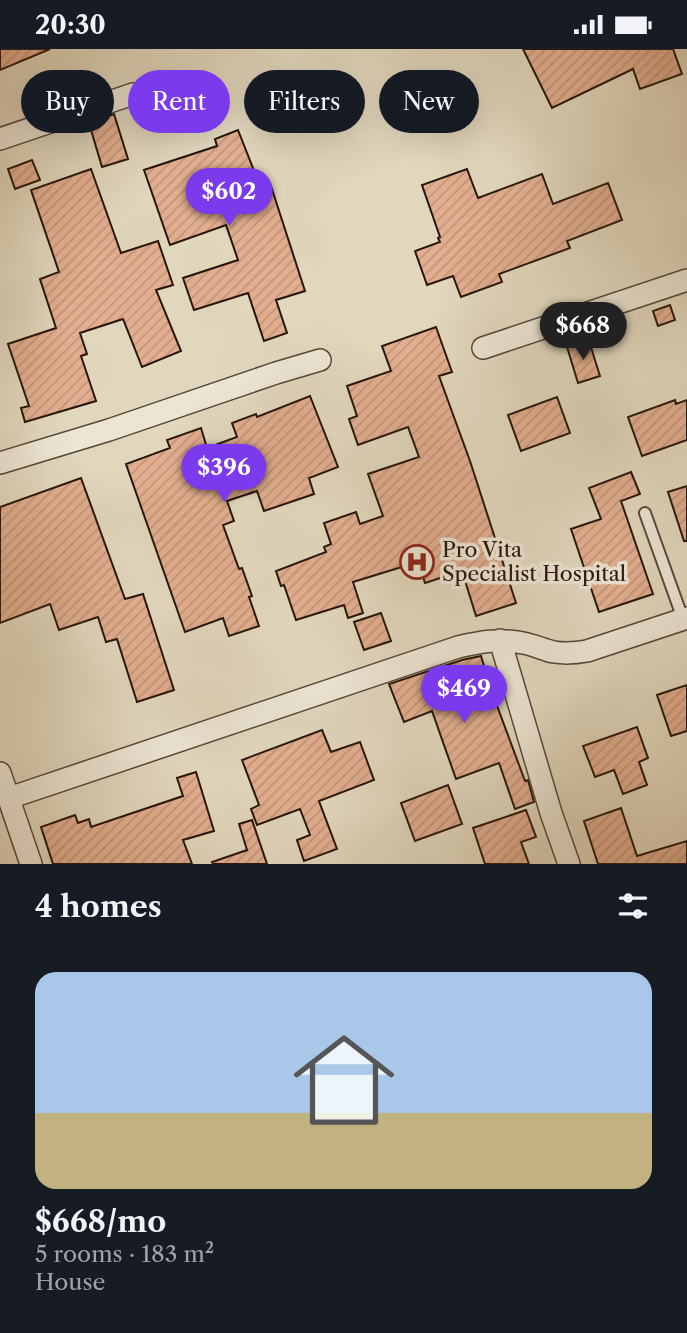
<!DOCTYPE html>
<html lang="en">
<head>
<meta charset="utf-8">
<style>
  :root { --surface:#171b24; --page:#20242c; --text:#f1f3f6; --muted:#9ea1a6; --line:#363941; --accent:#7c3aed }
  body { margin:0; font-family:"Libre Caslon Text",serif; background:var(--page); color:var(--text); height:100vh; display:flex; flex-direction:column; font-size:26px; white-space:nowrap }
  * { box-sizing:border-box; margin:0 }
  p { font-size:23px; color:var(--muted) }
  .icon { flex:none; width:38px; height:38px; fill:none; stroke:currentColor; stroke-width:2; stroke-linecap:round; stroke-linejoin:round }
  .map { position:relative; height:815px; overflow:hidden }
  .drawer { display:flex; flex-direction:column; background:var(--surface); flex:1 }
  .drawer>* { flex:none }
  .banner { position:absolute; left:21px; top:21px; width:646px; height:63px; display:flex; gap:14px }
  .price { position:absolute; translate:-50% -60px; padding:0 16px; border-radius:24px; background:var(--accent); color:#fff; font-size:23px; line-height:46px; filter:drop-shadow(0 2px 4px #0008) }
  .price::after { content:''; position:absolute; left:50%; top:42px; width:21px; height:16px; margin-left:-10px; background:inherit; clip-path:polygon(0 0,100% 0,50% 100%) }
  .price.selected { background:#222; color:#fff }
  ul { padding:0; list-style:none }
  li { display:grid; align-content:center; gap:14px; height:371px; padding:0 35px }
  li+li { border-top:2px solid var(--line) }
  li span { display:grid; place-items:center; height:217px; border-radius:21px; color:#555 }
  li>.icon { margin-inline-start:auto }
  span .icon { width:126px; height:126px; fill:#fffc; stroke-width:1 }
  li b { font-size:30px }
  h2 { display:flex; justify-content:space-between; align-items:center; height:84px; padding:0 35px; font-size:30px }
  .chip { padding:0 24px; border-radius:32px; background:var(--surface); box-shadow:0 7px 28px #0002; font-size:24px; line-height:63px }
  .chip.selected { background:var(--accent); color:#fff }
  .status { display:flex; justify-content:space-between; align-items:center; height:49px; padding:0 35px; background:var(--surface); direction:ltr }
  .status svg { height:19px; fill:currentColor }
  .map>svg:first-child { display:block }
  .building { fill:url(#building-hatch); stroke:#27150b; stroke-width:2 }
  .lines { fill:none; stroke-linecap:round; stroke-linejoin:round }
  .service-casing { stroke:#564638; stroke-width:14 }
  .minor-casing { stroke:#564638; stroke-width:24 }
  .service { stroke:#ece5d4; stroke-width:10 }
  .minor { stroke:#ece5d4; stroke-width:21 }
  .labels { text-anchor:middle; stroke-width:7; stroke-linejoin:round; paint-order:stroke }
  .poi-label { font-size:21px; fill:#27150b; stroke:#ece5d4; text-anchor:start }
</style>
</head>
<body>
<div class="status"><b>20:30</b><svg viewBox="0 0 49 12"><path d="M0 12V9h3v3zM5 12V6h3v6zM10 12V3h3v9zM15 12V0h3v12zM26 1h20v11H26zM47 4h2v5h-2z"/></svg></div>
<div class="map">
<svg width="687" height="815" viewBox="0 0 687 815">
  <defs>
    <pattern id="building-hatch" width="6" height="6" patternUnits="userSpaceOnUse" patternTransform="scale(1.75)"><rect width="6" height="6" fill="#e2ae8f"/><path d="M-1 1l2-2M0 6l6-6M5 7l2-2" fill="none" stroke="#c2957a"/></pattern>
  </defs>
  <rect width="100%" height="100%" fill="#e1d7bd"/>
  <filter id="stains"><feTurbulence type="fractalNoise" baseFrequency=".00286" numOctaves="4"/><feColorMatrix values="0 0 0 0 .2 0 0 0 0 .09 0 0 0 0 .02 0 0 0 .5 -.17"/></filter>
  <radialGradient id="worn" r=".72"><stop offset=".6" stop-color="#630" stop-opacity="0"/><stop offset="1" stop-color="#630" stop-opacity=".3"/></radialGradient>
  <path class="building" d="M 0,0 L 50,0 L 0,21 Z
    M 523,0 L 673,0 L 682,25 L 640,40 L 633,20 L 552,59 Z
    M 114,65 L 128,110 L 102,118 L 89,74 Z
    M 238,81 L 260,137 L 270,134 L 305,242 L 276,251 L 287,284 L 264,292 L 248,244 L 194,261 L 183,229 L 238,211 L 226,176 L 170,196 L 144,121 L 217,97 L 215,90 Z
    M 32,111 L 40,131 L 15,140 L 8,120 Z
    M 91,120 L 121,204 L 158,192 L 173,236 L 156,241 L 181,302 L 142,318 L 123,270 L 80,284 L 87,305 L 81,307 L 96,352 L 25,373 L 21,359 L 29,357 L 8,295 L 56,279 L 40,230 L 59,223 L 31,141 Z
    M 467,120 L 478,149 L 542,125 L 553,155 L 608,134 L 622,171 L 567,192 L 570,199 L 499,225 L 502,233 L 461,248 L 453,227 L 427,236 L 415,202 L 440,193 L 438,189 L 440,188 L 422,136 Z
    M 670,256 L 675,271 L 658,277 L 653,262 Z
    M 436,278 L 452,323 L 439,327 L 470,412 L 516,554 L 476,567 L 462,522 L 425,534 L 418,513 L 353,533 L 363,564 L 348,569 L 344,556 L 296,571 L 284,536 L 281,537 L 276,522 L 326,503 L 324,498 L 331,495 L 324,474 L 356,463 L 360,475 L 383,467 L 368,425 L 419,408 L 408,378 L 358,396 L 349,370 L 357,367 L 347,337 L 391,322 L 382,297 Z
    M 589,292 L 600,327 L 578,334 L 567,298 Z
    M 310,347 L 338,418 L 309,429 L 314,445 L 264,462 L 257,442 L 227,452 L 234,472 L 223,476 L 239,520 L 242,519 L 252,547 L 249,548 L 259,577 L 229,587 L 223,569 L 185,583 L 126,415 L 170,399 L 167,391 L 201,379 L 207,399 L 237,388 L 232,374 L 256,365 L 257,368 Z
    M 557,348 L 570,384 L 521,402 L 508,366 Z
    M 675,351 L 676,355 L 687,351 L 687,391 L 642,407 L 628,368 Z
    M 631,423 L 640,445 L 621,452 L 653,545 L 599,563 L 571,480 L 601,470 L 589,439 Z
    M 81,429 L 125,550 L 143,545 L 174,641 L 137,653 L 117,590 L 106,593 L 98,568 L 59,581 L 50,555 L 0,574 L 0,458 Z
    M 687,437 L 687,492 L 684,492 L 668,443 Z
    M 381,564 L 391,592 L 364,601 L 354,573 Z
    M 481,607 L 484,617 L 449,630 L 460,658 L 493,646 L 525,732 L 528,731 L 534,753 L 515,760 L 499,714 L 456,730 L 432,662 L 404,673 L 389,635 L 462,611 Z
    M 687,636 L 687,682 L 671,687 L 657,646 Z
    M 637,678 L 648,709 L 639,713 L 647,736 L 623,745 L 614,721 L 595,728 L 583,697 Z
    M 322,681 L 331,703 L 360,693 L 374,731 L 319,752 L 337,800 L 304,812 L 297,791 L 310,786 L 300,760 L 257,776 L 251,760 L 259,756 L 242,711 Z
    M 196,723 L 214,782 L 183,791 L 192,815 L 53,815 L 41,778 L 75,766 L 78,774 L 89,770 L 91,778 L 183,747 L 177,729 Z
    M 448,736 L 462,775 L 415,792 L 401,754 Z
    M 621,759 L 637,807 L 687,792 L 687,815 L 598,815 L 584,772 Z
    M 526,761 L 536,788 L 521,793 L 529,815 L 485,815 L 473,779 Z
    M 252,771 L 267,815 L 213,815 L 212,813 L 247,801 L 239,775 Z"/>
  <g class="lines">
    <g class="service-casing">
      <path id="service" d="M 645,464 L 683,570"/>
    </g>
    <g class="minor-casing">
      <path id="minor" d="M 0,90 L 133,45
        M 483,299 L 687,231
        M 0,414 L 109,381 L 276,324 L 320,311
        M 500,591 L 551,764 L 569,815
        M 0,724 L 31,815
        M 9,749 L 458,598 C 479,593 501,589 523,594 C 534,596 544,601 554,603 C 566,605 576,604 587,602 L 687,569"/>
    </g>
    <use href="#service" class="service"/>
    <use href="#minor" class="minor"/>
  </g>
  <defs>
    <g id="hospital-ring" transform="scale(1.75)"><circle r="9.5" fill="#ece5d4" stroke="#8f2418" stroke-width="1.5"/><path d="M-5-5h3v3.5h4V-5h3V5h-3V1.5h-4V5h-3Z" fill="#8f2418"/></g>
  </defs>
  <g fill-rule="evenodd">
    <use href="#hospital-ring" x="417" y="513"/>
  </g>
  <g class="labels">
    <g class="poi-label">
      <text x="442" y="508">Pro Vita<tspan x="442" dy="24">Specialist Hospital</tspan></text>
    </g>
  </g>
  <rect width="100%" height="100%" filter="url(#stains)"/>
  <rect width="100%" height="100%" fill="url(#worn)"/>
</svg>
<b class="price" style="left:229px;top:179px">$602</b>
<b class="price selected" style="left:583px;top:313px">$668</b>
<b class="price" style="left:224px;top:455px">$396</b>
<b class="price" style="left:464px;top:676px">$469</b>
<div class="banner">
<a class="chip">Buy</a>
<a class="chip selected">Rent</a>
<a class="chip">Filters</a>
<a class="chip">New</a>
</div>
</div>
<section class="drawer">
<h2>4 homes<svg class="icon" aria-label="filters" viewBox="0 0 24 24"><path d="M4 7h16M4 17h16"/><circle cx="9" cy="7" r="2"/><circle cx="15" cy="17" r="2"/></svg></h2>
<ul>
<li><span style="background:linear-gradient(#a9c7e8 65%,#c2b280 0)"><svg class="icon" aria-label="home" viewBox="0 0 24 24"><path d="M3 11l9-7 9 7M6 9v11h12V9"/></svg></span><div><b>$668/mo</b><p>5 rooms · 183 m²</p><p>House</p></div></li>
</ul>
</section>
</body>
</html>
